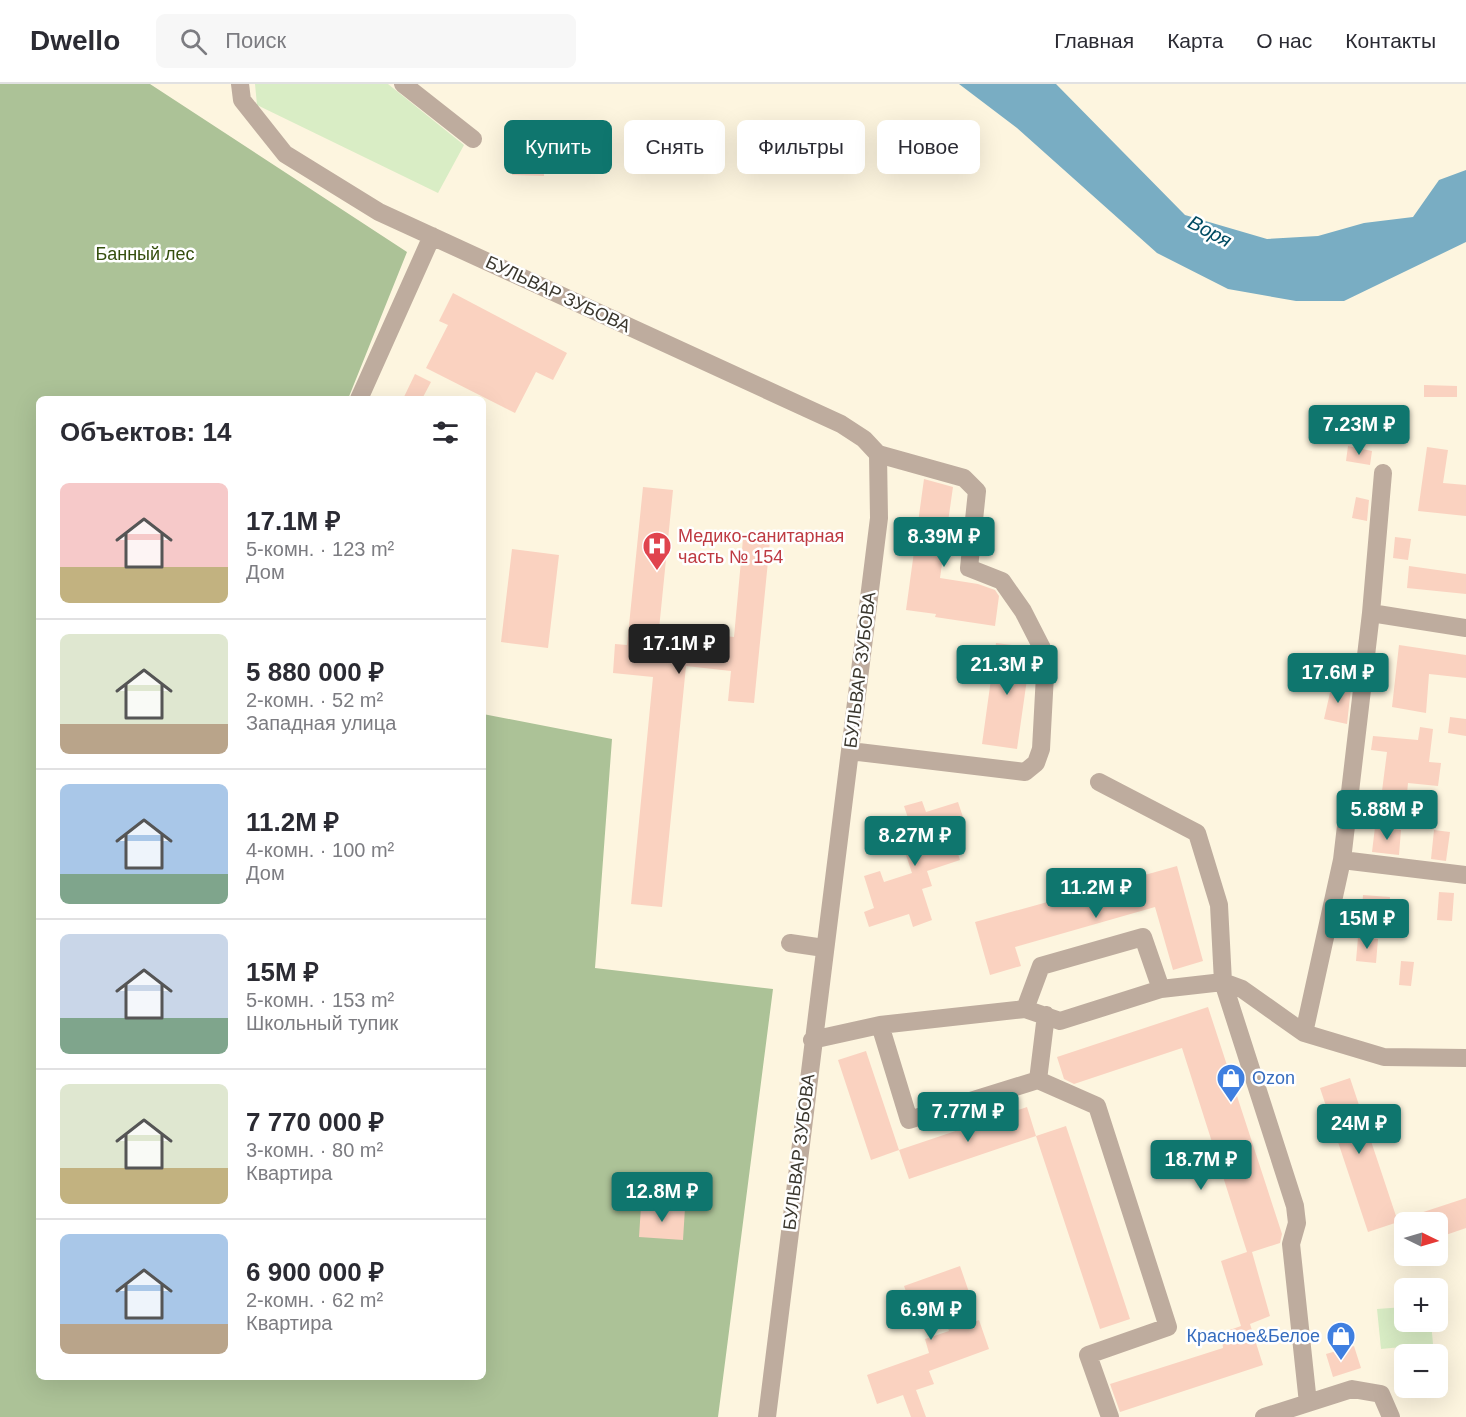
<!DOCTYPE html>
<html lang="ru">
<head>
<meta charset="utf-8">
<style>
  :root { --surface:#fff; --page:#f7f7f7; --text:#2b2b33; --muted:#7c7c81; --line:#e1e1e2; --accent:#0f766e }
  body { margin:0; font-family:Helvetica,sans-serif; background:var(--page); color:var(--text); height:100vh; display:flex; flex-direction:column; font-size:22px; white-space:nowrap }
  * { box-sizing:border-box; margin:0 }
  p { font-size:20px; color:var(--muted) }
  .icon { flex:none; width:33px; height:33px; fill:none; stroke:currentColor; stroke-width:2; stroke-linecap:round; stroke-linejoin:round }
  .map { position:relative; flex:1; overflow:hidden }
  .details { position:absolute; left:36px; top:312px; width:450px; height:984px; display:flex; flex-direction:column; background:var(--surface); border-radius:9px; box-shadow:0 6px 24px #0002 }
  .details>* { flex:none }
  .banner { position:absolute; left:504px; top:36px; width:570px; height:54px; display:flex; gap:12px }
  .needle { width:39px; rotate:95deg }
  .controls { position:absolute; left:1394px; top:1128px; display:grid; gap:12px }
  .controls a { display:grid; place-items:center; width:54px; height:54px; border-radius:9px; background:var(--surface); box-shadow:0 6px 24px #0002; font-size:30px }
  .price { position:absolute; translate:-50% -51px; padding:0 14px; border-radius:6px; background:var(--accent); color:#fff; font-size:20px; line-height:39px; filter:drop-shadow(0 2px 3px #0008) }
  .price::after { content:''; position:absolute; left:50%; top:36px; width:18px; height:14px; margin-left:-9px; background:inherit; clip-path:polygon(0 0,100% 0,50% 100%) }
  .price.on { background:#222; color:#fff }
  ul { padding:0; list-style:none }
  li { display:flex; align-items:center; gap:18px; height:150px; padding:0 24px }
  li+li { border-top:2px solid var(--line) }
  li span { display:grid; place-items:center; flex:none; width:168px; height:120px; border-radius:9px; color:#555 }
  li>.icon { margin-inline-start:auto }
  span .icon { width:72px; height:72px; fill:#fffc; stroke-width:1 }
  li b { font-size:26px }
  h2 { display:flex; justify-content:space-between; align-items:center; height:72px; padding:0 24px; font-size:26px }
  .chip { padding:0 21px; border-radius:9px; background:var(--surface); box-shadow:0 6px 24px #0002; font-size:21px; line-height:54px }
  .chip.on { background:var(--accent); color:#fff }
  header { display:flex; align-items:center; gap:36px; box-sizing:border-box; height:84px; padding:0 30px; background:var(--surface); border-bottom:2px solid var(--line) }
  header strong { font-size:28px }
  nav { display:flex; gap:33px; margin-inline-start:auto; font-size:21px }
  .search { width:420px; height:54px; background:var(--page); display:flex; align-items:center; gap:15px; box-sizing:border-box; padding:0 21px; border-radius:9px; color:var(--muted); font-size:22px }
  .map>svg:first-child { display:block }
  .green { fill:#d9edc5 }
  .forest { fill:#acc297 }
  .water { fill:#79adc3 }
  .building { fill:#fad2c0 }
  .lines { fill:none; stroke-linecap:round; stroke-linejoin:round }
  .minor { stroke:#beac9e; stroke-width:18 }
  .labels { text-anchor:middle; stroke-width:5; stroke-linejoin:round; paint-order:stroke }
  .park-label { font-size:18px; fill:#354f0e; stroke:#fff }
  .street-label { font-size:18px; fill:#3a372e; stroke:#fff }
  .health-label { font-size:18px; fill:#be3a42; stroke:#fff; text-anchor:start }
  .shop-label { font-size:18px; fill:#366cbe; stroke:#fff; text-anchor:start }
  .water-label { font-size:20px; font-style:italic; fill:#004c63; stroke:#fff }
</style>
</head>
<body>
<header>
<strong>Dwello</strong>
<div class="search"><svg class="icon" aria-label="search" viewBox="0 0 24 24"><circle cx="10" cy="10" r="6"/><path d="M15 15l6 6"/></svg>Поиск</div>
<nav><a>Главная</a><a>Карта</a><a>О нас</a><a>Контакты</a></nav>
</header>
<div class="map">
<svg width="1466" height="1333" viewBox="0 0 1466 1333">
  <rect width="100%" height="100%" fill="#fdf5df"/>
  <path class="green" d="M 255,0 L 388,0 L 464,61 L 438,109 L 257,21 Z
    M 1404,1223 L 1404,1238 L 1431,1238 L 1433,1260 L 1381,1265 L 1377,1225 Z"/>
  <path class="forest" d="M 0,0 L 150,0 L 407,168 L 348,315 L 39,315 L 39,1293 L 483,1293 L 483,630 L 612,655 L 595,884 L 773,905 L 718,1333 L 0,1333 Z"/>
  <path class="water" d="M 959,0 L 1056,0 L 1185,131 L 1267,155 L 1318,152 L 1364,139 L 1413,133 L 1439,96 L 1466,86 L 1466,158 L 1344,217 L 1296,217 L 1228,205 L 1157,169 L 1017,44 Z"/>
  <path class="building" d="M 513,39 L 545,40 L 544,92 L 512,91 Z
    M 453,209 L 567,269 L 553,296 L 536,288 L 515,329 L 426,284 L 448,241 L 439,237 Z
    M 415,290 L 431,298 L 422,315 L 403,315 Z
    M 1424,301 L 1457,302 L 1457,313 L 1424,313 Z
    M 1348,362 L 1372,367 L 1370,381 L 1346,377 Z
    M 1427,363 L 1448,366 L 1443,399 L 1466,401 L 1466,432 L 1418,427 Z
    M 924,395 L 953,403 L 940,494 L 978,500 L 995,506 L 999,512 L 995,542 L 935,533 L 936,530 L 906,526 Z
    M 643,403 L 673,406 L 659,545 L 734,553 L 743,455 L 770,457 L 754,619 L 728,617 L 731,587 L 686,582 L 662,823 L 631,820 L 653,593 L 613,589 L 615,560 L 627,561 Z
    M 1356,413 L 1369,416 L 1367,437 L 1352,434 Z
    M 1395,453 L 1411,455 L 1408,476 L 1393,474 Z
    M 512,465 L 559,471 L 548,564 L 501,558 Z
    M 1409,482 L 1466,490 L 1466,510 L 1407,504 Z
    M 996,559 L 1029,563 L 1031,567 L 1017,665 L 982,660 Z
    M 1399,561 L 1466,571 L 1466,594 L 1429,590 L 1426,629 L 1392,623 Z
    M 1332,600 L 1351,604 L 1347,640 L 1324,635 Z
    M 1450,633 L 1466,635 L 1466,652 L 1448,649 Z
    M 1420,643 L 1433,645 L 1429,678 L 1441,679 L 1438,702 L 1408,699 L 1407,710 L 1382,707 L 1387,668 L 1371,666 L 1373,652 L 1418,656 Z
    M 922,717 L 926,728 L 958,718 L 963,733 L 948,738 L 960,776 L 927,787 L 932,802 L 922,805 L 932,836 L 913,843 L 909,830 L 869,843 L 864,828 L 874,824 L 864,792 L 880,787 L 884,798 L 912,789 L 904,765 L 917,761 L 904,722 Z
    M 1375,743 L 1401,746 L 1399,771 L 1372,768 Z
    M 1434,746 L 1450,748 L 1446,777 L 1431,775 Z
    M 1177,782 L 1203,877 L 1173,886 L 1155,823 L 1015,863 L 1021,882 L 990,891 L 975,838 Z
    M 1439,808 L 1454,809 L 1452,837 L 1437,836 Z
    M 1363,811 L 1390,813 L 1389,827 L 1362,825 Z
    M 1358,853 L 1378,855 L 1376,879 L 1356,877 Z
    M 1401,877 L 1414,878 L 1411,902 L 1399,901 Z
    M 1208,923 L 1282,1150 L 1280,1159 L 1252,1168 L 1270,1232 L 1250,1240 L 1263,1281 L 1120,1328 L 1110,1300 L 1223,1264 L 1221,1249 L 1241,1242 L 1221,1177 L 1247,1168 L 1182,964 L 1074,1000 L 1064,995 L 1057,973 Z
    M 866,967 L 899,1066 L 871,1076 L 838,976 Z
    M 1350,994 L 1398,1138 L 1368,1148 L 1320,1004 Z
    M 1027,1023 L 1036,1052 L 909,1095 L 899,1066 Z
    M 1066,1042 L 1130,1235 L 1100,1245 L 1036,1052 Z
    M 1466,1114 L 1466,1144 L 1437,1154 L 1437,1138 L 1400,1138 L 1399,1136 Z
    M 641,1122 L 685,1124 L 683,1156 L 639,1153 Z
    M 960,1182 L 970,1211 L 954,1216 L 963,1242 L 979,1236 L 989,1265 L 929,1287 L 934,1300 L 916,1306 L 926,1333 L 911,1333 L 903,1311 L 877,1320 L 867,1291 L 929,1269 L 925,1255 L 949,1247 L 940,1221 L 914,1230 L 904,1202 Z
    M 1354,1262 L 1361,1284 L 1333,1293 L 1326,1270 Z"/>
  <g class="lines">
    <path class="minor" d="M 240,0 L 242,16 L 285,70 L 379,128 L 841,340 L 864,355 L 878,370 L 879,434 L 767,1333
      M 403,0 L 473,55
      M 359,315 L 432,152
      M 1371,529 L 1466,544
      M 850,667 L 1025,688 L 1036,679 L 1041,665 L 1046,572 L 1023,527 L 1002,497 L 969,484 L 977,407 L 964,394 L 878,370
      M 1099,698 L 1197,749 L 1219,821 L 1223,898 L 1295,1122 L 1297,1139 L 1291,1160 L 1308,1319
      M 1342,776 L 1466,791
      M 790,859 L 824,864
      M 1025,925 L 1041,882 L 1143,853 L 1161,905
      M 880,941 L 909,1036 L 1038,996 L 1046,931
      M 1304,949 L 1342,776 L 1371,529 L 1383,389
      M 812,956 L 880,941 L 1025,925 L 1060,937 L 1161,905 L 1223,898 L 1242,905 L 1304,949 L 1384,973 L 1466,974
      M 1038,996 L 1097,1022 L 1168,1243 L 1088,1271 L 1110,1333
      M 1264,1333 L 1352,1305 L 1381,1310 L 1391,1333"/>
  </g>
  <defs>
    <g id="hospital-pin" transform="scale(1.5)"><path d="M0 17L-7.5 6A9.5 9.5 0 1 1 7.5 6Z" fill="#e0444e" stroke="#fff"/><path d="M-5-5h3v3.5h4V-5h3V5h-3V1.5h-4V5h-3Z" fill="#fff"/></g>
    <g id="shop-pin" transform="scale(1.5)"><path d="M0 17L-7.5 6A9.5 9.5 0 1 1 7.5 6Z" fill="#3f7fe0" stroke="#fff"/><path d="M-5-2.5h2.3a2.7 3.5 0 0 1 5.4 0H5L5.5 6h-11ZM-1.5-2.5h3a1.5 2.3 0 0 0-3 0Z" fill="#fff"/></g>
  </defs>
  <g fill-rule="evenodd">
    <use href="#hospital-pin" x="657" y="462"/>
    <use href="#shop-pin" x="1231" y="994"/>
    <use href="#shop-pin" x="1341" y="1252"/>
  </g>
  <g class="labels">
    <g class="park-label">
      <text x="145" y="176">Банный лес</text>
    </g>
    <g class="street-label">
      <text transform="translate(558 210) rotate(25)" y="6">БУЛЬВАР ЗУБОВА</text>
      <text transform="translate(860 586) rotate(-83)" y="6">БУЛЬВАР ЗУБОВА</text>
      <text transform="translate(799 1068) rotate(-83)" y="6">БУЛЬВАР ЗУБОВА</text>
    </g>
    <g class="health-label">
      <text x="678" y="458">Медико-санитарная<tspan x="678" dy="21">часть № 154</tspan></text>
    </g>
    <g class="shop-label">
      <text x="1252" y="1000">Ozon</text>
      <text x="1320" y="1258" text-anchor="end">Красное&amp;Белое</text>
    </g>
    <g class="water-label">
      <text transform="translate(1210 147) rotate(28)" y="7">Воря</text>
    </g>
  </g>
</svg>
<div class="controls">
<a><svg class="needle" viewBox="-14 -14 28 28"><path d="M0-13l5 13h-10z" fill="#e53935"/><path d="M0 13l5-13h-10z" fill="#7c7c81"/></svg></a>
<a>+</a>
<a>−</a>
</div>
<b class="price" style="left:1359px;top:372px">7.23M ₽</b>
<b class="price" style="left:944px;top:484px">8.39M ₽</b>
<b class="price on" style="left:679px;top:591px">17.1M ₽</b>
<b class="price" style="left:1007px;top:612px">21.3M ₽</b>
<b class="price" style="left:1338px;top:620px">17.6M ₽</b>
<b class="price" style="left:1387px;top:757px">5.88M ₽</b>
<b class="price" style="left:915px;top:783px">8.27M ₽</b>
<b class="price" style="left:1096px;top:835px">11.2M ₽</b>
<b class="price" style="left:1367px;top:866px">15M ₽</b>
<b class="price" style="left:968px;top:1059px">7.77M ₽</b>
<b class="price" style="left:1359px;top:1071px">24M ₽</b>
<b class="price" style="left:1201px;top:1107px">18.7M ₽</b>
<b class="price" style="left:662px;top:1139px">12.8M ₽</b>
<b class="price" style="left:931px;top:1257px">6.9M ₽</b>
<div class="banner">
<a class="chip on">Купить</a>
<a class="chip">Снять</a>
<a class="chip">Фильтры</a>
<a class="chip">Новое</a>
</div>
<section class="details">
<h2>Объектов: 14<svg class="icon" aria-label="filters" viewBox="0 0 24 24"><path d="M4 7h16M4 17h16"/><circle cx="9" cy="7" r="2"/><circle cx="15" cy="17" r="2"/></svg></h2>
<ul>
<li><span style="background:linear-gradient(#f6c9c9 70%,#c2b280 0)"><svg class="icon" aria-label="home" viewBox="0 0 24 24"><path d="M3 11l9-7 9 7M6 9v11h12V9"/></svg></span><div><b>17.1M ₽</b><p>5-комн. · 123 m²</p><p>Дом</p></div></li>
<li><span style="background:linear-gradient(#dfe7d0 75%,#b9a48a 0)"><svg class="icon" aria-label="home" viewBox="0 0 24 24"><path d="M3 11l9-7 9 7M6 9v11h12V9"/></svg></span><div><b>5 880 000 ₽</b><p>2-комн. · 52 m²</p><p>Западная улица</p></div></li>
<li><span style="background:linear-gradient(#a9c7e8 75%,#7fa58c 0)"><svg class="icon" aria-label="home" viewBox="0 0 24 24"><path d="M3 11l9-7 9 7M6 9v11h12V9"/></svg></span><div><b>11.2M ₽</b><p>4-комн. · 100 m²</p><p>Дом</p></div></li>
<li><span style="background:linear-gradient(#c9d6e8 70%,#7fa58c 0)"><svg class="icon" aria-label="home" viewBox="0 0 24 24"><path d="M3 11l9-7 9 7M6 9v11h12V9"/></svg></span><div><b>15M ₽</b><p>5-комн. · 153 m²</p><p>Школьный тупик</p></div></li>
<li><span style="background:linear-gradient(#dfe7d0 70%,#c2b280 0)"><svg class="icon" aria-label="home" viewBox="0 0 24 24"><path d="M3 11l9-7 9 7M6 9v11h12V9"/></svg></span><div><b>7 770 000 ₽</b><p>3-комн. · 80 m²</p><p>Квартира</p></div></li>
<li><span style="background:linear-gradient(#a9c7e8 75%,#b9a48a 0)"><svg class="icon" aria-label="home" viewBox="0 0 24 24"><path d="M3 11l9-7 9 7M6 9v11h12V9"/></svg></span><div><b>6 900 000 ₽</b><p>2-комн. · 62 m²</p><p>Квартира</p></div></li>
</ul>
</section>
</div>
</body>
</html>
